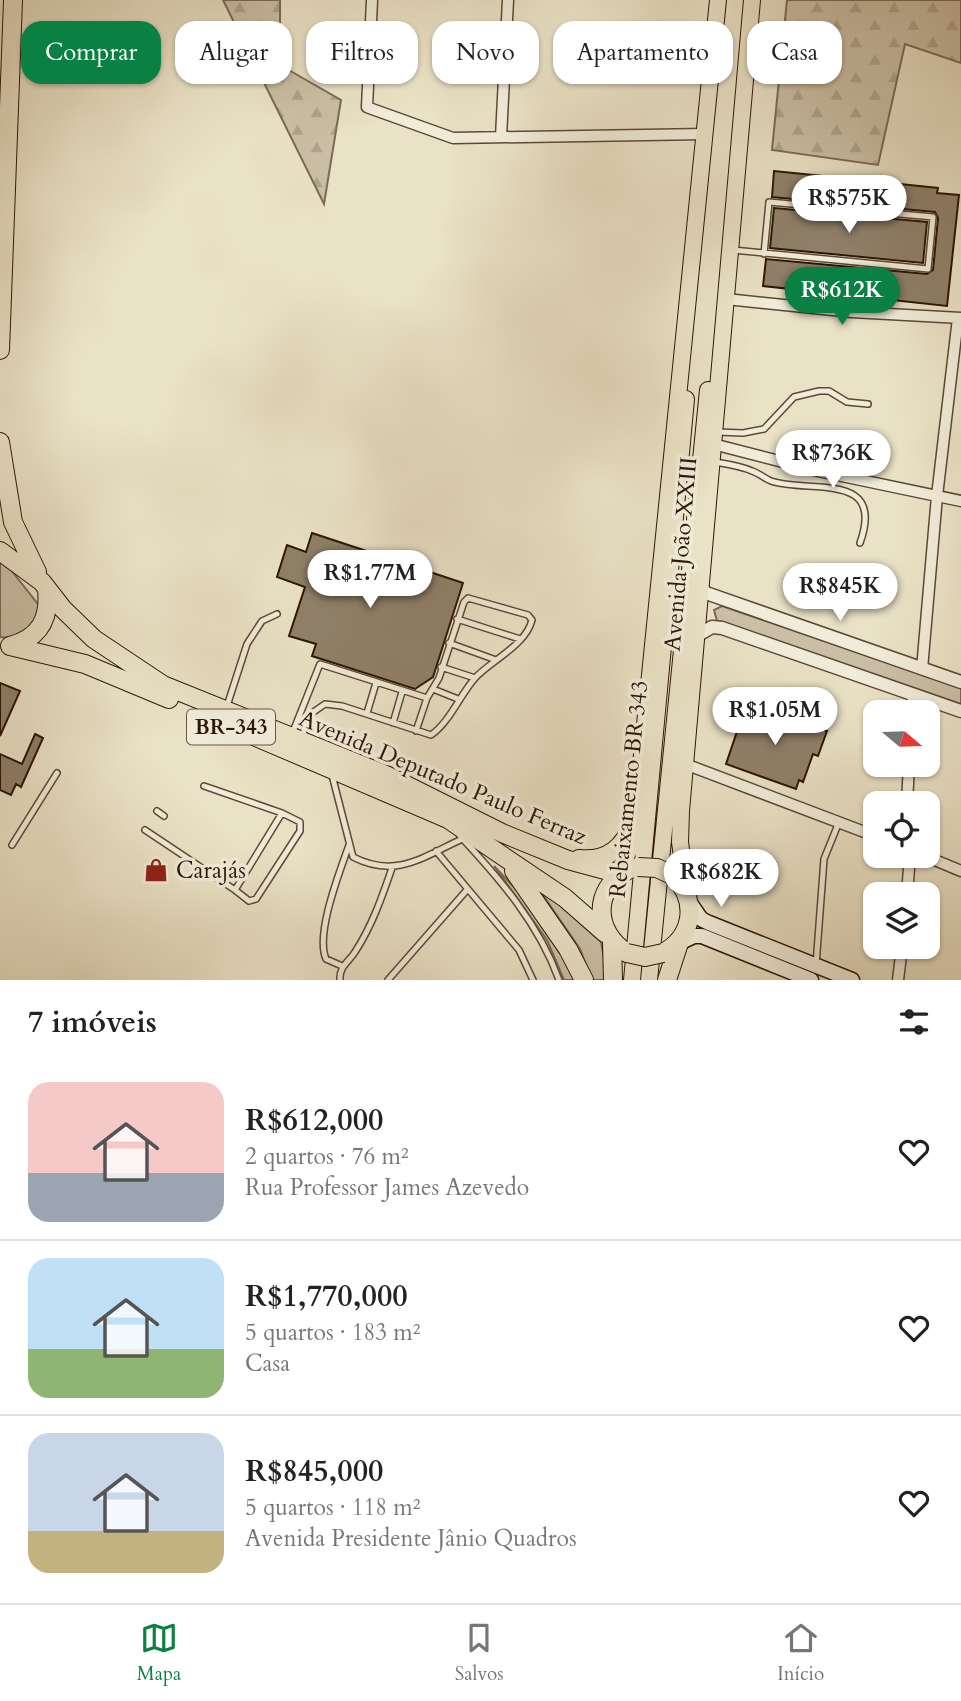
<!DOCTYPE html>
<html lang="pt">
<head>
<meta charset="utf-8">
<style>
  :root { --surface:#fff; --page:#f2f2f2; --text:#222; --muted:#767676; --line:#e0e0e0; --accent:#0b8043 }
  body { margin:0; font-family:Cardo,serif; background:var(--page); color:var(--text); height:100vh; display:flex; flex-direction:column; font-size:26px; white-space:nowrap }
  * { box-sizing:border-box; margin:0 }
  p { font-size:23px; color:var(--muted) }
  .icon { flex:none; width:38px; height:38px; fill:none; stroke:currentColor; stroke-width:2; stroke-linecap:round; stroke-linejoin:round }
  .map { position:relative; height:980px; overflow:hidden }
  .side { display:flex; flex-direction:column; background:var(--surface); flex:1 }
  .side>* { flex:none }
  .top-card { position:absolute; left:21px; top:21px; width:920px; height:63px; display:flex; gap:14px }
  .needle { width:46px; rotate:109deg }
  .tools { position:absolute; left:863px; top:700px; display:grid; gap:14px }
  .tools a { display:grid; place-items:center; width:77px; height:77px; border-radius:14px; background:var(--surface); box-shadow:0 2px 5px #0004; font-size:35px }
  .price { position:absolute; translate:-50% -60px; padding:0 16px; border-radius:24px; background:#fff; color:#222; font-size:23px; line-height:46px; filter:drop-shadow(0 2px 4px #0008) }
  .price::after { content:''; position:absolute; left:50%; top:42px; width:21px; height:16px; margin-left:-10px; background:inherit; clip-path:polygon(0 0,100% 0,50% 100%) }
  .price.selected { background:var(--accent); color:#fff }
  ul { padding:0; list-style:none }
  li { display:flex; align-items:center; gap:21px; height:175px; padding:0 28px }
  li+li { border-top:2px solid var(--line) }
  li span { display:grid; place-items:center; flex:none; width:196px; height:140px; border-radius:21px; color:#555 }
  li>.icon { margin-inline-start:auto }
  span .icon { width:84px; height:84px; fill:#fffc; stroke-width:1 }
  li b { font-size:30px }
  h2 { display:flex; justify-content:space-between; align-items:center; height:84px; padding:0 28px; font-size:30px }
  .chip { padding:0 24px; border-radius:21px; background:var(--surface); box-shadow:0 2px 5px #0004; font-size:24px; line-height:63px }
  .chip.selected { background:var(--accent); color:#fff }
  .dock { display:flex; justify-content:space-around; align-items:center; height:98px; border-top:2px solid var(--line); background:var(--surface); font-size:19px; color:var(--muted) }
  .dock a { display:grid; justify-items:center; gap:4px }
  .dock .selected { color:var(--accent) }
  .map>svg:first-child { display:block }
  .green { fill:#cabfa5; stroke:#7b6a55; stroke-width:2 }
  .forest { fill:url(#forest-firs); stroke:#7b6a55; stroke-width:2 }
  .building { fill:#8f8069; stroke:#2c1605; stroke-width:2 }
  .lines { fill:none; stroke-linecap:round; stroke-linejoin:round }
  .service-casing { stroke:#5c4935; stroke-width:8 }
  .minor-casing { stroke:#5c4935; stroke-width:13 }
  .tertiary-casing { stroke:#5c4935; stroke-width:15 }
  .secondary-casing { stroke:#2c1605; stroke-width:17 }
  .primary-casing { stroke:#2c1605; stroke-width:18 }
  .trunk-casing { stroke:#2c1605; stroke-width:20 }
  .path { stroke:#2c1605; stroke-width:2; stroke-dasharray:2 3.5; stroke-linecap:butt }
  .service { stroke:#f1ecda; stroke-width:5 }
  .minor { stroke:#f1ecda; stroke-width:10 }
  .tertiary { stroke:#f1ecda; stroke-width:12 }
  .secondary { stroke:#f1ecda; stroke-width:14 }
  .primary { stroke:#eae2c6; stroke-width:16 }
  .trunk { stroke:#eae2c6; stroke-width:18 }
  .trunk-bridge-casing { stroke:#2c1605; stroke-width:20; stroke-linecap:butt }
  .trunk-bridge { stroke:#eae2c6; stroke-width:18 }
  .labels { text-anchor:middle; stroke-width:7; stroke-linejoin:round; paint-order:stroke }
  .shield { fill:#f1ecda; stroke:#675645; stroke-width:2 }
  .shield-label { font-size:21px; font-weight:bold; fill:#2c1605 }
  .street-label { font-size:23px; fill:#2c1605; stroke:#f1ecda }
  .poi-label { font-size:23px; fill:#2c1605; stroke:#f1ecda; text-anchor:start }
</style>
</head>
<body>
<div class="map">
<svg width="961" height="980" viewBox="0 0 961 980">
  <defs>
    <pattern id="forest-firs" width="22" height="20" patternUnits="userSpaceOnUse" patternTransform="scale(1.75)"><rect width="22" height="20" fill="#cabfa5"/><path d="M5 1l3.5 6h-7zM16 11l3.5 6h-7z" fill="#aea38d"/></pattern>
  </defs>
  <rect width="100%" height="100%" fill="#eae2c6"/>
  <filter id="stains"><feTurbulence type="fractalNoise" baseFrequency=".00286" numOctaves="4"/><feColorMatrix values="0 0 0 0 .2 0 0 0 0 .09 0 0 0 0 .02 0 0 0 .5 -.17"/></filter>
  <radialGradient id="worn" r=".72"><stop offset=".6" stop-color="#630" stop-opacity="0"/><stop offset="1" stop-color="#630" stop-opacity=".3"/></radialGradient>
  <path class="green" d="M 0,556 L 41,608 C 39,625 17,640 0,637 Z
    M 722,606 L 961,688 L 961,705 L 717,621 L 714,610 Z
    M 494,866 L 531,905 L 577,980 L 564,980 L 547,940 Z
    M 534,882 L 601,942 L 608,980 L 592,980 L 580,949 Z"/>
  <path class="forest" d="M 223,0 L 280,0 L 280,65 L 341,100 L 324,204 Z
    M 787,0 L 961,0 L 961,63 L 905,44 L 878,165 L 772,150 Z"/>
  <path class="building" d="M 774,171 L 938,188 L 937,193 L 959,195 L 947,306 L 763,286 L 766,259 L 927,274 L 933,270 L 938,218 L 935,212 L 772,197 Z
    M 774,208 L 927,222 L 923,263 L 770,248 Z
    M 312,533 L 463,583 L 433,677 L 415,689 L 312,656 L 316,644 L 289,636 L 305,587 L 277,577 L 287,545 L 306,552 Z
    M 0,683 L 20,691 L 0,736 Z
    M 746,705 L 827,731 L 818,756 L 813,754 L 803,782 L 799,780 L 796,789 L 726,764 Z
    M 35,734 L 43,738 L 21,787 L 16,784 L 11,795 L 0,790 L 0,754 L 22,764 Z"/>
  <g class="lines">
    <g class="service-casing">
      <path id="service" d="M 733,250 L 928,269 L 933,217 L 769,202 L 764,254
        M 717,432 L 743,433 L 764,429 L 794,397 L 819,391 L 829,391 L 847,402 L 868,404
        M 715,462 C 727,464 741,466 752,471 C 759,473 765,479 771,481 C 809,494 886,470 860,543
        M 457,619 L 520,639
        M 449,643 L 496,660
        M 441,667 L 475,678
        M 433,689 L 458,699
        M 226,709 L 247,644 L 262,621 L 277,614
        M 367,713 L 376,683
        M 393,723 L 402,692
        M 416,731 L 427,698
        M 292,734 L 320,664 L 427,698 L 439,678 L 464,602 L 468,598 L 528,615 L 532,620 C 526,645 492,660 475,678 C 460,695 449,723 431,735 L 342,706 L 325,704 L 309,715 L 302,737
        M 332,775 L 353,857 C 396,879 423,857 462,839
        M 204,786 L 282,813
        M 157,811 L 164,816
        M 145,830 L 235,890 L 282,813 L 300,822 L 300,831 L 256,899 L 249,901 L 235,890
        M 460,836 C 500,879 539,924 559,980
        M 12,845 L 57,773
        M 436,851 L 519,950 L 533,980
        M 816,965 L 824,859 L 839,822
        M 342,966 L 326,959 C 315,934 340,871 349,845
        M 340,980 C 339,966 349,962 355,952 C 372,926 382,897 392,868
        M 388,980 L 466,891"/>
    </g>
    <g class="minor-casing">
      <path id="minor" d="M 372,0 L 367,107 L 372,109 L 453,138 L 705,134
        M 501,137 L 508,0
        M 726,299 L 852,312 L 961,318
        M 713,444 L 818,471 L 961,501
        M 922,669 L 937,496 L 958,318
        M 912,712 L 913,694
        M 685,764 L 875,836
        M 907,803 L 909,765
        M 925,856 L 961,871
        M 907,894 L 910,856
        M 898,980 L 902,947"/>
    </g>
    <g class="tertiary-casing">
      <path id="tertiary" d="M 702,588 L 706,593 L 961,682
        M 698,635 L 712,627 L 722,628 L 961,711"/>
    </g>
    <g class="secondary-casing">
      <path id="secondary" d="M 690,903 L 701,919 L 709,923 L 852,980
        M 679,943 L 694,936 L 702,936 L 811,980"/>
    </g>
    <g class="primary-casing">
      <path id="primary" d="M 620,874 L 630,846 L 638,794 L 718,0
        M 687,893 L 680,842 L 681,811 L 752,0
        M 632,980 L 686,399
        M 649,980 L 708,390"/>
    </g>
    <g class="trunk-casing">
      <path id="trunk" d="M 0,350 L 13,0
        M 0,442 L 13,522 L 37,572
        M 0,551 L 42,582 L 63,609 L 94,639 L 163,685 L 386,775 L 502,833 L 568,860 L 620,874
        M 10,646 L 85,664 L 169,699
        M 10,646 C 40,638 50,619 47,589
        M 214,719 L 448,819 L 565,898 L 605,933
        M 579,859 C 608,862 624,847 634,822
        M 514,871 L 568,949 L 584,980
        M 612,942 L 613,980
        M 627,953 C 594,932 592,889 628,870
        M 663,953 C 694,936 698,901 674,876
        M 667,980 L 679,943"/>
    </g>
    <path class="path" d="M 853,301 L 855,271"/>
    <use href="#service" class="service"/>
    <use href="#minor" class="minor"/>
    <use href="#tertiary" class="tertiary"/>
    <use href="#secondary" class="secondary"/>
    <use href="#primary" class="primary"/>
    <use href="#trunk" class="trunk"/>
    <g class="trunk-bridge-casing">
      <path id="trunk-bridge" d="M 638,867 L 657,868 L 674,876
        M 627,953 L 645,957 L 663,953"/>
    </g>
    <use href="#trunk-bridge" class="trunk-bridge"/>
  </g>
  <defs>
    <g id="shop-bare" transform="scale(1.89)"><path d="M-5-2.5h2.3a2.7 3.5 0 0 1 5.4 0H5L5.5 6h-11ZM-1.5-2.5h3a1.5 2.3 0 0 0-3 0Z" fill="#8f2418" stroke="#f1ecda" stroke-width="2.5" paint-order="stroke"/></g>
  </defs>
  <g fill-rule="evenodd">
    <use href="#shop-bare" x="156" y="870"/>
  </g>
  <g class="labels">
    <rect class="shield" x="187" y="709.5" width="88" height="35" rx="5"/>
    <g class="shield-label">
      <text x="231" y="734">BR-343</text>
    </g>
    <g class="street-label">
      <text transform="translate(680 554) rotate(-85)" y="8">Avenida João XXIII</text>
      <text transform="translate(443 777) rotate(23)" y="8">Avenida Deputado Paulo Ferraz</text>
      <text transform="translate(628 789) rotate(-84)" y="8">Rebaixamento BR 343</text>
    </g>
    <g class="poi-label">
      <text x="176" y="878">Carajás</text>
    </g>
  </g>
  <rect width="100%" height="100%" filter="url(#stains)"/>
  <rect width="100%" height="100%" fill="url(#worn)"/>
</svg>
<div class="tools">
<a><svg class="needle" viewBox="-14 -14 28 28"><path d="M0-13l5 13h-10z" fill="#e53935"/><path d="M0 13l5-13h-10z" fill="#767676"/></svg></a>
<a><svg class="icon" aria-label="locate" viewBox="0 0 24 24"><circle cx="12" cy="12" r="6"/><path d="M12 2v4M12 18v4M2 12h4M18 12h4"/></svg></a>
<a><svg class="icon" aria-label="layers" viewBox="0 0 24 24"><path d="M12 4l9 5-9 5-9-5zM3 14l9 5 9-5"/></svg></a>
</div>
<b class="price" style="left:849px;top:235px">R$575K</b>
<b class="price selected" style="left:842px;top:327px">R$612K</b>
<b class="price" style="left:833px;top:490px">R$736K</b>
<b class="price" style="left:370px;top:610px">R$1.77M</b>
<b class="price" style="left:840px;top:623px">R$845K</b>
<b class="price" style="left:775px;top:747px">R$1.05M</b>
<b class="price" style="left:721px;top:909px">R$682K</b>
<div class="top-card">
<a class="chip selected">Comprar</a>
<a class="chip">Alugar</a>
<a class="chip">Filtros</a>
<a class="chip">Novo</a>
<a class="chip">Apartamento</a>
<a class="chip">Casa</a>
</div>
</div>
<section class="side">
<h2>7 imóveis<svg class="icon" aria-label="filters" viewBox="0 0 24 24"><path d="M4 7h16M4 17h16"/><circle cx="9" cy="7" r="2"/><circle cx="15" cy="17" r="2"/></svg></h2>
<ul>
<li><span style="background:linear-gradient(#f6c9c9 65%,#9aa5b1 0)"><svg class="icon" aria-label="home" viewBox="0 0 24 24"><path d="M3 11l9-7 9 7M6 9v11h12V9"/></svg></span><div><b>R$612,000</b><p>2 quartos · 76 m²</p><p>Rua Professor James Azevedo</p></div><svg class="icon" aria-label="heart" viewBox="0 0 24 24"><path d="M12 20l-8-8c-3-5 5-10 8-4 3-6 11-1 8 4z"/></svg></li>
<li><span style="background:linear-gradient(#bfe0f5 65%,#8fb573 0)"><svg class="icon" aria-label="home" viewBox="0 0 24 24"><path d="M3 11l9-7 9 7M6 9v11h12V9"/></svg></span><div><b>R$1,770,000</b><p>5 quartos · 183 m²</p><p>Casa</p></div><svg class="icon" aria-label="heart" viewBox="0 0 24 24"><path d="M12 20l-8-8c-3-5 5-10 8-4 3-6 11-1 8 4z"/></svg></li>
<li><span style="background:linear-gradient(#c9d6e8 70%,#c2b280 0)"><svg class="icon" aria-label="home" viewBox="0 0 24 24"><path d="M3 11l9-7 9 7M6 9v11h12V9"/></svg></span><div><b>R$845,000</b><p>5 quartos · 118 m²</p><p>Avenida Presidente Jânio Quadros</p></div><svg class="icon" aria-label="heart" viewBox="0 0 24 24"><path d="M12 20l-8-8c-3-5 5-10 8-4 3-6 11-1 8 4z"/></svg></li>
</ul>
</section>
<nav class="dock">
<a class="selected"><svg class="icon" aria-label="map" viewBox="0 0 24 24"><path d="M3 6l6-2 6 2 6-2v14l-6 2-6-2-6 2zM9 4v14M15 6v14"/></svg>Mapa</a>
<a><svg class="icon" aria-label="saved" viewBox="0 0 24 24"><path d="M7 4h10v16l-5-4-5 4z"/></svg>Salvos</a>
<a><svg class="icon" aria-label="home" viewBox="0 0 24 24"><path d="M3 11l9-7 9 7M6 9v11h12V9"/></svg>Início</a>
</nav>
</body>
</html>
